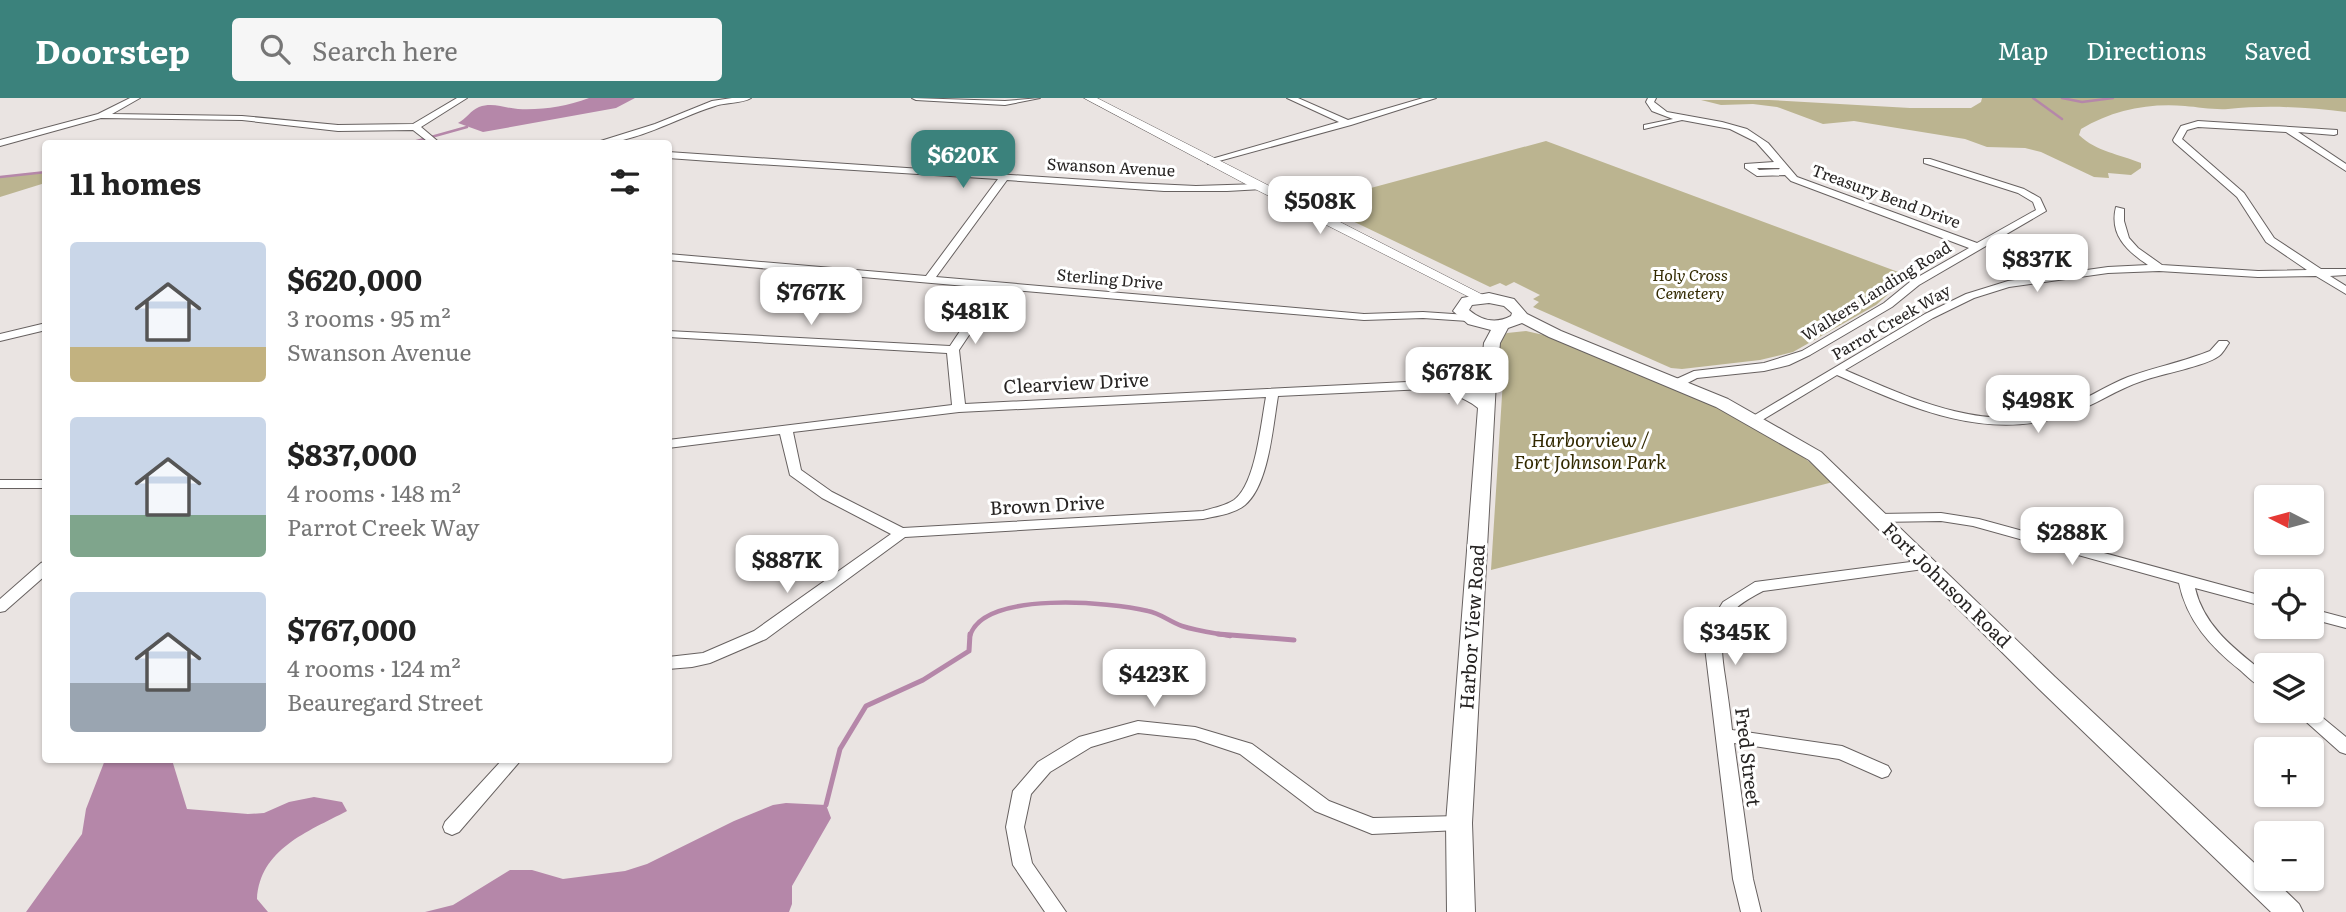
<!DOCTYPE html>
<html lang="en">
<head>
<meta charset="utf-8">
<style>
  :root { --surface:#fff; --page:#f6f6f6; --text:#222; --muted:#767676; --accent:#3b827c }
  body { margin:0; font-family:Literata,serif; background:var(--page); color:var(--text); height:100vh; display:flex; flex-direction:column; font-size:26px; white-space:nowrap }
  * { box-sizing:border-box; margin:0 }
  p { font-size:23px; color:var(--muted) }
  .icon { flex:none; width:38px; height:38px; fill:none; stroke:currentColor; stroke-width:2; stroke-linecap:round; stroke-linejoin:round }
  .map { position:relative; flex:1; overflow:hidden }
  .drawer { position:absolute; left:42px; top:42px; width:630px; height:623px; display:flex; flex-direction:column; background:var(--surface); border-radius:7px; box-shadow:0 2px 5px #0004 }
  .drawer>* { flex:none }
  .needle { width:46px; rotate:276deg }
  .fabs { position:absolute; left:2254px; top:387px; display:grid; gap:14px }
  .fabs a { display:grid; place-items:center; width:70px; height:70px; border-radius:7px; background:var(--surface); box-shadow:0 2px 5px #0004; font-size:35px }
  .price { position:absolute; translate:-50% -60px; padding:0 16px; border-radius:14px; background:#fff; color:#222; font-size:23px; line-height:46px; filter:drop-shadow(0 2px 4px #0008) }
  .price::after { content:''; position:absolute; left:50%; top:42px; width:21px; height:16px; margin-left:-10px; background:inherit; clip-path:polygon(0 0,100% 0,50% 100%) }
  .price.selected { background:var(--accent); color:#fff }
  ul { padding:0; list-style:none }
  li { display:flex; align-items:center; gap:21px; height:175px; padding:0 28px }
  li span { display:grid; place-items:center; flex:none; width:196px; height:140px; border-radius:7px; color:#555 }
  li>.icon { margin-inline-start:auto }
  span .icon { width:84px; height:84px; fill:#fffc; stroke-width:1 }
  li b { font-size:30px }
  h2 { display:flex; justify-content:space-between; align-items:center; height:84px; padding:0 28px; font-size:30px }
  header { display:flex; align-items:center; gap:42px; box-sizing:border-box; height:98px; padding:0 35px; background:var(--accent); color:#fff }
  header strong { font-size:33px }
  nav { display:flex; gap:38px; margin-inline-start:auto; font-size:24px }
  .search { width:490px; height:63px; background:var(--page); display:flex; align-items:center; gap:18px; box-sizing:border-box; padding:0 24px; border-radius:7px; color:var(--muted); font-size:26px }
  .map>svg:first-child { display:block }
  .green { fill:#bbb490 }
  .water { fill:#b587a9 }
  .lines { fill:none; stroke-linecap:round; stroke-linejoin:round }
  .stream-far2 { stroke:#b587a9; stroke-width:2.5 }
  .stream-far1 { stroke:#b587a9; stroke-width:4.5 }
  .stream { stroke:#b587a9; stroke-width:5 }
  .minor-casing { stroke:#676160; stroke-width:2 }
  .tertiary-casing { stroke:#676160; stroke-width:1 }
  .secondary-casing { stroke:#676160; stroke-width:2 }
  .minor { fill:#fff; fill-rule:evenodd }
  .tertiary { fill:#fff; fill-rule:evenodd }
  .secondary { fill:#fff; fill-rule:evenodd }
  .labels { text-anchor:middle; stroke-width:6; stroke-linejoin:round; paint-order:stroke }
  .far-street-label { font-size:16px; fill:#272423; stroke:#fff }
  .far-park-label { font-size:16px; font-style:italic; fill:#322900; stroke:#fff }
  .street-label { font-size:19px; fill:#272423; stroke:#fff }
  .park-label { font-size:19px; font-style:italic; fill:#322900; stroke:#fff }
</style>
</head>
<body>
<header>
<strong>Doorstep</strong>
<div class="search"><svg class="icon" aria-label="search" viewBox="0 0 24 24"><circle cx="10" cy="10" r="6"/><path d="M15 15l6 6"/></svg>Search here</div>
<nav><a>Map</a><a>Directions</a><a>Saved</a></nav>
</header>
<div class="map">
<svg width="2346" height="814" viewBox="0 0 2346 814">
  <rect width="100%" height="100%" fill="#eae4e2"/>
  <path class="green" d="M 1982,0 L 2346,0 L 2346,14 C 2308,9 2265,7 2228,11 C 2214,12 2198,9 2185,8 C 2148,5 2113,12 2081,31 L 2079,37 C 2097,54 2119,56 2141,65 L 2141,70 L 2131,77 L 2108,75 L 2109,80 L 2094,79 L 2041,54 L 2025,50 L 1987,49 L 1965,41 L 1854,23 L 1823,26 L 1777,9 L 1753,6 L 1721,7 L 1701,2 L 1769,2 L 1910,10 L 1971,10 L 1981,4 Z
    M 1546,43 L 1909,178 L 1876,207 L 1793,254 L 1760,262 L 1682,271 L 1671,270 L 1533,209 L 1539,204 L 1533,201 L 1540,197 L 1514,184 L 1506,188 L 1500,185 L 1490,189 L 1315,105 Z
    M 45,74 L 45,85 L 0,99 L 0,79 Z
    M 1526,233 L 1548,238 C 1645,278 1755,311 1833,384 L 1491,472 L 1504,266 L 1499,261 L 1500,240 L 1507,235 Z"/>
  <path class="water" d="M 589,0 L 635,0 L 616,10 L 483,34 L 458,25 C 466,21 471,12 479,9 C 493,4 504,10 518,11 C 543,12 565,9 589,0 Z
    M 105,662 L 172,662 L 187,711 L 248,716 L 264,715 L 289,704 L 314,699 L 342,704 L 347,713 C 307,734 260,751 257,801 L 268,814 L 26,814 L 82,736 L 86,711 Z
    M 786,705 L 826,707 L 831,720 L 792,788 L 792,806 L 789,814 L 425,814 L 453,807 L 510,772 L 532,772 L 563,781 L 625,773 L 647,766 L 734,723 L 773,707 Z"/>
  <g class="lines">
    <path class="stream-far2" d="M 2033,0 L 2062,21
      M 2062,0 L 2082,4 L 2113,0
      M 406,46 L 467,29
      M 0,79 L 46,74"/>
    <path class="stream-far1" d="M 970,538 C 983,492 1112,504 1148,513 C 1160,515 1170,524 1182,528 C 1197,533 1214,535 1230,538"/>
    <path class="stream" d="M 1218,536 L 1294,542
      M 826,707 L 840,651 L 866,608 L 923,582 L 969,553 L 970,536"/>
    <g class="minor-casing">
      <path id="minor" d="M 130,0 L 140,0 L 112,16 L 242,18 L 338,27 L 413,26 L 457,0 L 467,0 L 421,29 L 441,46 L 431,46 L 413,32 L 338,33 L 242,22 L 101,20 L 0,48 L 0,42 L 98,16 Z
        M 732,0 L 751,0 C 741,6 726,4 715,8 C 674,21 635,46 591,46 L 655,26 L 712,3 Z
        M 912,0 L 1005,3 L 1040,0 L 1005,7 L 916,2 Z
        M 1287,0 L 1298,0 L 1348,22 L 1423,0 L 1436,0 L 1351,27 L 1208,66 L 1208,62 L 1339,24 Z
        M 1648,0 L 1656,0 L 1654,4 L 1667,14 L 1722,24 L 1747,31 L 1768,45 L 1797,79 L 1977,145 L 2036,112 L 2033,104 L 2018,95 L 1924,65 L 1924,61 L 1930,61 L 2024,91 L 2040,100 L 2046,113 L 1919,187 L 1892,209 L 1810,257 L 1789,267 L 1764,273 L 1697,280 L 1680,289 L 1672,289 L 1670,286 L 1672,283 L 1694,273 L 1764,265 L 1802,253 L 1884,205 L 1911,183 L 1969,150 L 1791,83 L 1785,77 L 1757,78 L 1745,70 L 1745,66 L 1774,64 L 1756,44 L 1730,31 L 1682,22 L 1644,31 L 1644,27 L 1673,21 L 1652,13 L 1646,4 ZM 1757,70 L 1779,70 L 1780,71 L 1759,72 Z
        M 2198,23 L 2337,32 L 2337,36 L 2334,37 L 2298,34 L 2346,66 L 2346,73 L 2286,34 L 2198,29 L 2187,32 L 2182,41 L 2244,95 L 2274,140 L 2321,171 L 2346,171 L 2346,177 L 2330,178 L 2346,188 L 2346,196 L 2316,178 L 2258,179 L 2159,173 L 2108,175 L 2009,189 L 1974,200 L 1933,220 L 1845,272 C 1912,301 1987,337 2061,311 C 2084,303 2105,288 2128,279 C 2155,269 2183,264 2210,253 L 2219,243 L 2227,243 L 2229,245 C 2226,249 2223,255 2219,258 C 2206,268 2161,276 2142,283 C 2117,291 2094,308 2069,316 C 1988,345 1911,310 1837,277 L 1759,324 L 1749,324 L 1748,321 L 1925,216 L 1966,196 L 2008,183 L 2108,169 L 2148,167 C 2127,153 2109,137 2116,109 L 2124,111 L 2124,123 L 2129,140 L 2138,150 L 2162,167 L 2258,173 L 2307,172 L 2266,144 L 2237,99 L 2174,44 L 2173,42 L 2181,28 Z
        M 668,54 L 1132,85 L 1196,88 L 1259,86 L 1264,89 L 1262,91 L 1227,93 L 1164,93 L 1007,82 L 936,179 L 1364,216 L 1423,214 L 1468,217 L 1474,220 L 1468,223 L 1423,220 L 1364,222 L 1000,191 L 959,252 L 965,306 L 1488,280 L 1494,284 L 1488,288 L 1278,298 C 1273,327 1269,387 1245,407 C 1234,416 1216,418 1203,421 L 905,439 L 766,541 L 710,565 L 692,569 L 668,571 L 668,559 L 703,555 L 754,533 L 891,436 L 822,400 L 790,377 L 780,336 L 668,350 L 668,342 L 952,307 L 947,255 L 668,239 L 668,233 L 950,248 L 989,190 L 668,162 L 668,156 L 926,178 L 998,81 L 710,63 L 668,60 ZM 1266,299 C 1261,324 1256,386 1234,402 C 1225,408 1213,410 1203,413 L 903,430 L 832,394 L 801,372 L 793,334 L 959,314 Z
        M 46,225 L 46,232 L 0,243 L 0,236 Z
        M 0,382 L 46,382 L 46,390 L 0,390 Z
        M 1941,415 L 1979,421 L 2266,499 L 2266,509 L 2195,490 C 2204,529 2236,552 2266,576 L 2266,591 C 2256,588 2248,579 2240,572 C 2211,549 2187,523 2179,485 L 1973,428 L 1941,423 L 1878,424 L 1871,420 L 1878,416 Z
        M 1926,462 L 1933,467 L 1931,470 L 1763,493 C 1722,514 1718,527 1724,572 C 1727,592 1730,612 1732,632 L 1842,648 L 1888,668 L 1891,673 L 1888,678 L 1882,680 L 1839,661 L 1734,645 L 1753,781 L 1761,814 L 1741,814 L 1733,781 L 1704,541 L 1712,522 L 1723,504 L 1755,484 Z
        M 46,463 L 46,477 L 5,513 L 0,514 L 0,501 L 41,465 Z
        M 2312,511 L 2346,520 L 2346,530 L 2312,521 Z
        M 2312,611 L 2346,639 L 2346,656 L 2340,654 L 2293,612 Z
        M 1138,623 L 1195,629 L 1252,646 L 1329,703 L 1373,720 L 1459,718 L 1466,720 L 1468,725 L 1466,730 L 1459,732 L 1372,736 L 1315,713 L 1240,656 L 1195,641 L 1138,635 L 1091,649 L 1050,674 L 1031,696 L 1024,729 L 1032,765 L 1066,814 L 1045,814 L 1013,767 L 1006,729 L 1013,693 L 1038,664 L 1079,639 Z
        M 502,662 L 521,662 L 459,734 L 452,737 L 445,734 L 443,729 L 445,724 Z"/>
    </g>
    <g class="tertiary-casing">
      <path id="tertiary" d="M 1084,0 L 1097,0 L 1489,200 L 1482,204 L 1477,203 L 1255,91 Z"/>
    </g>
    <g class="secondary-casing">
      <path id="secondary" d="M 1489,195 L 1514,201 L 1527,216 L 1561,233 L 1728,301 L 1821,354 L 2055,579 L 2266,776 L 2266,780 L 2272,780 L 2299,806 L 2303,814 L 2271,814 L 2039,591 L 1809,362 L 1716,309 L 1549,239 L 1522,225 L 1508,230 L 1500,245 L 1496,284 L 1472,725 L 1475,814 L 1447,814 L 1446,725 L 1478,310 C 1463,297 1440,294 1432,286 L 1440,281 L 1479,294 L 1484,245 L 1491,232 L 1468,226 L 1453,213 L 1462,200 ZM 1489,205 L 1504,208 L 1512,215 L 1511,218 C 1496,226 1482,223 1469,212 L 1472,207 Z"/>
    </g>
    <use href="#minor" class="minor"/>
    <use href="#tertiary" class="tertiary"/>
    <use href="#secondary" class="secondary"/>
  </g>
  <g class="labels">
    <g class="far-street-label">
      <text transform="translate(1111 69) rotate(3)" y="6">Swanson Avenue</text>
      <text transform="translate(1886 98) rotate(20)" y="6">Treasury Bend Drive</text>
      <text transform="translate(1110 181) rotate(5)" y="6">Sterling Drive</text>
      <text transform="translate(1876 193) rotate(-32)" y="6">Walkers Landing Road</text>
      <text transform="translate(1891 224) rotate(-30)" y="6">Parrot Creek Way</text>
    </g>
    <g class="far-park-label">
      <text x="1690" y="183">Holy Cross<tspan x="1690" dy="18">Cemetery</tspan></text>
    </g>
    <g class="street-label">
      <text transform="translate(1076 285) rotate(-3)" y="7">Clearview Drive</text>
      <text transform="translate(1047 407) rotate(-3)" y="7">Brown Drive</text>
      <text transform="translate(1947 487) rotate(44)" y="7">Fort Johnson Road</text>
      <text transform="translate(1472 529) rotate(-86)" y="7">Harbor View Road</text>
      <text transform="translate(1748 659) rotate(83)" y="7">Fred Street</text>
    </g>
    <g class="park-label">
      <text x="1590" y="349">Harborview /<tspan x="1590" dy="22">Fort Johnson Park</tspan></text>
    </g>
  </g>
</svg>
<div class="fabs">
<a><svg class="needle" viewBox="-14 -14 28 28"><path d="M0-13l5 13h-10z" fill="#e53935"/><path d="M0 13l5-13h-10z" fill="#767676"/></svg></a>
<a><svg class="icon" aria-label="locate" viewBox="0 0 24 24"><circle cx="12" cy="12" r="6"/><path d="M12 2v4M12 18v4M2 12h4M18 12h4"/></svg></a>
<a><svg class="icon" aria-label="layers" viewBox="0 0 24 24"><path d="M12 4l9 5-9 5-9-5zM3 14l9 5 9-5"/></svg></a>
<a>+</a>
<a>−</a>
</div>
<b class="price selected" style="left:963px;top:92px">$620K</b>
<b class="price" style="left:1320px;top:138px">$508K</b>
<b class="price" style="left:2037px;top:196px">$837K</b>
<b class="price" style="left:811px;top:229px">$767K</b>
<b class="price" style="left:975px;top:248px">$481K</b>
<b class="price" style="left:1457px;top:309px">$678K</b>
<b class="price" style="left:2038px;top:337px">$498K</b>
<b class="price" style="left:2072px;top:469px">$288K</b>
<b class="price" style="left:787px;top:497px">$887K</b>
<b class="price" style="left:1735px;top:569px">$345K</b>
<b class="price" style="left:1154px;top:611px">$423K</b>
<section class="drawer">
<h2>11 homes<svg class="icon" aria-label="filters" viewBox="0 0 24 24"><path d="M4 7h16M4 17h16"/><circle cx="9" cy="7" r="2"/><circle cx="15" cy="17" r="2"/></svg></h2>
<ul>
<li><span style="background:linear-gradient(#c9d6e8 75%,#c2b280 0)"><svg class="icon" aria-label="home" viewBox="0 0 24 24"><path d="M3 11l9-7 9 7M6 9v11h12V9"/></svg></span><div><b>$620,000</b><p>3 rooms · 95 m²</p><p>Swanson Avenue</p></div></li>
<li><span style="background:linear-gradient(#c9d6e8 70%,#7fa58c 0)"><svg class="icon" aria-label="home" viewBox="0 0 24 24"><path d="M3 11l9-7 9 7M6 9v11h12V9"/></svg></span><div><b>$837,000</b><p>4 rooms · 148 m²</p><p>Parrot Creek Way</p></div></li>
<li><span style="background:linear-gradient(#c9d6e8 65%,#9aa5b1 0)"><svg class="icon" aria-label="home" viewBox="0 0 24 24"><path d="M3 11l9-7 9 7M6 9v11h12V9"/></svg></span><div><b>$767,000</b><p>4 rooms · 124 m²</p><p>Beauregard Street</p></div></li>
</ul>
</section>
</div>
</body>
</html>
